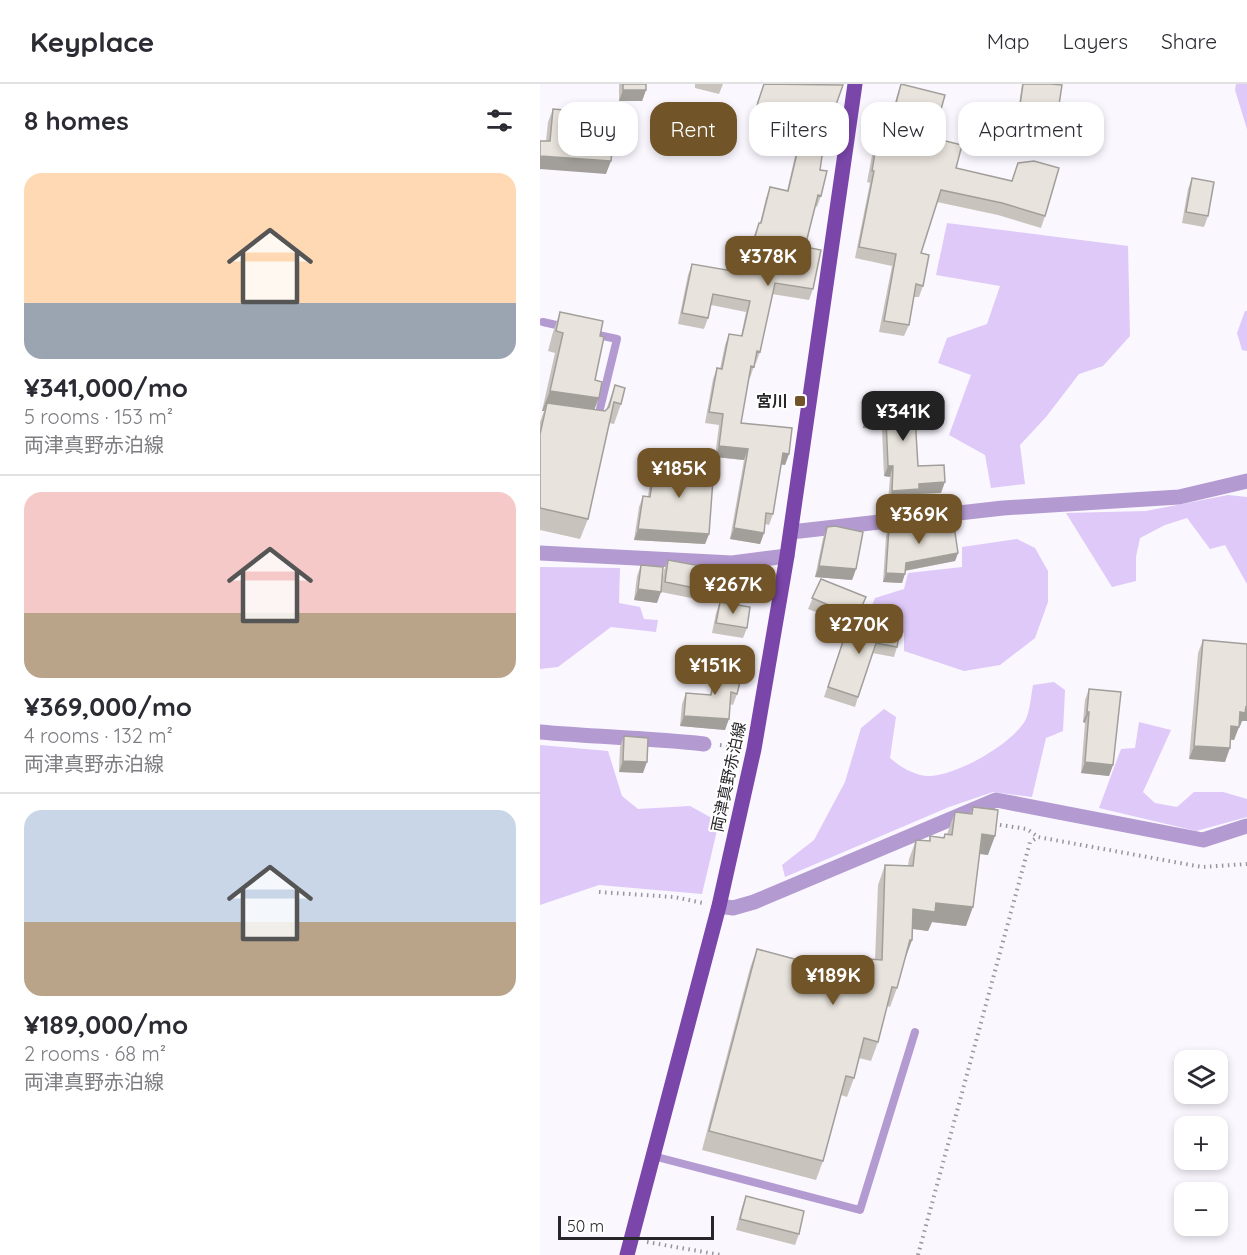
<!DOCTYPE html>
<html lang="en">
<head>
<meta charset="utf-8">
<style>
  :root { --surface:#fff; --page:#f2f2f3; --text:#2b2b33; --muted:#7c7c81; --line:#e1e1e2; --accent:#715428 }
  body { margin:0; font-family:Quicksand,"Noto Sans JP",sans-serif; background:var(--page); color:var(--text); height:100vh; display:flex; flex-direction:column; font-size:22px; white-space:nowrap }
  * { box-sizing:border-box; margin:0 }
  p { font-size:20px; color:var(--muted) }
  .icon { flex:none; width:33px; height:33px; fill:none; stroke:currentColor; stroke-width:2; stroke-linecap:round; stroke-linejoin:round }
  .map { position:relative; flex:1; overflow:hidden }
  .side { display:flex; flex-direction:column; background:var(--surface); width:540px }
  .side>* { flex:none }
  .hud { position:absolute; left:18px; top:18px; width:570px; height:54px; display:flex; gap:12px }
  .fabs { position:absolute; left:634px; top:966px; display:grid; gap:12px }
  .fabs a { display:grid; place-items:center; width:54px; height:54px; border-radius:12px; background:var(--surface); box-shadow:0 3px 9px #0003; font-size:30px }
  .scale { position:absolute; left:18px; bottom:15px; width:156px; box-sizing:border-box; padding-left:6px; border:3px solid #272629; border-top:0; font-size:16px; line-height:21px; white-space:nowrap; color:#272629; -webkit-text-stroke:4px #fff; paint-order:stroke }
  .price { position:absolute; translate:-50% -51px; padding:0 14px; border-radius:12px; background:var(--accent); color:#fff; font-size:20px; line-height:39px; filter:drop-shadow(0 2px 3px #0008) }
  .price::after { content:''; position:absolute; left:50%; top:36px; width:18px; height:14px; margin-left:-9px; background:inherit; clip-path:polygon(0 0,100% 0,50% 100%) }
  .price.active { background:#222; color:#fff }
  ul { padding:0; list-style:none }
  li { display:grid; align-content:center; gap:12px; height:318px; padding:0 24px }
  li+li { border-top:2px solid var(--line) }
  li span { display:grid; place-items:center; height:186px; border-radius:18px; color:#555 }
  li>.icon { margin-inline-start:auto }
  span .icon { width:108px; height:108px; fill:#fffc; stroke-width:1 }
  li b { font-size:26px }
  h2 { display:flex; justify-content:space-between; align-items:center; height:72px; padding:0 24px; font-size:26px }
  .tag { padding:0 21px; border-radius:18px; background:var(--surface); box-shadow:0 3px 9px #0003; font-size:21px; line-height:54px }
  .tag.active { background:var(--accent); color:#fff }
  header { display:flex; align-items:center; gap:36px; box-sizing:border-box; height:84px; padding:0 30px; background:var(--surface); border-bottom:2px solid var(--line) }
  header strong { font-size:28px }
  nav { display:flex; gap:33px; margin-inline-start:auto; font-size:21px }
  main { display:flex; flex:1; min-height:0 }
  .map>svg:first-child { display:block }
  .green { fill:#dec9f8 }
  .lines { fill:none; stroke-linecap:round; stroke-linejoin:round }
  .path { stroke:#98969c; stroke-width:4; stroke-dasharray:1.5 4.5; stroke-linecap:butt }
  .service { stroke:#b39ad1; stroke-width:8 }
  .minor { stroke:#b39ad1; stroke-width:15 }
  .primary { stroke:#7a46aa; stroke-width:15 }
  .wall { fill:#c8c3bd }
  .shaded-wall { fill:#a29f9a }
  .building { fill:#e8e3dc; stroke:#a29f9a; stroke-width:1.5 }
  .poi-dot { fill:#715428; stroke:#fff; stroke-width:2 }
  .labels { text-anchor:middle; stroke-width:4.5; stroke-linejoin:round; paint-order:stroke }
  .poi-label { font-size:16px; font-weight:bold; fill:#272629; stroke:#fff; text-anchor:end }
  .street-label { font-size:16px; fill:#272629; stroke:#fff }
</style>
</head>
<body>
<header>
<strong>Keyplace</strong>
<nav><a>Map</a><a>Layers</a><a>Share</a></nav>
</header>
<main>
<section class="side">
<h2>8 homes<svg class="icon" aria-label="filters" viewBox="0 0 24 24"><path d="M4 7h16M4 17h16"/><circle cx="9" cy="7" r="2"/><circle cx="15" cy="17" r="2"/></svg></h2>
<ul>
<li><span style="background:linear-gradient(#ffd9b3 70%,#9aa5b1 0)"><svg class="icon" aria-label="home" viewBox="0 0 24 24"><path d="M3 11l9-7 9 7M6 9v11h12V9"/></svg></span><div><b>¥341,000/mo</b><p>5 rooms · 153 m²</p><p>両津真野赤泊線</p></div></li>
<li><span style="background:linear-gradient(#f6c9c9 65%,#b9a48a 0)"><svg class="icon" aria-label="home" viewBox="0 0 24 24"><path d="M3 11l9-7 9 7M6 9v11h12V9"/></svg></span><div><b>¥369,000/mo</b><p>4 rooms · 132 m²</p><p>両津真野赤泊線</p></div></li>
<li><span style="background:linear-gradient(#c9d6e8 60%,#b9a48a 0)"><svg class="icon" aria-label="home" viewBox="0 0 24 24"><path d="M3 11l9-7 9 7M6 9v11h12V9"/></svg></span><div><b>¥189,000/mo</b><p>2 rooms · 68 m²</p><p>両津真野赤泊線</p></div></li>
</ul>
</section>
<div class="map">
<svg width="707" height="1171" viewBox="0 0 707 1171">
  <rect width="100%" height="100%" fill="#faf7ff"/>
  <path class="green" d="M 696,0 L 707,0 L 707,45 L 695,6 Z
    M 407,139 L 588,162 L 590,252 L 563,282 L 539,290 L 506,333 L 480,361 L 485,400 L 451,404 L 445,371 L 409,351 L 431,291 L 398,279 L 407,254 L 447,240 L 460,202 L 396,191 Z
    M 705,227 L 707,227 L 707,267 L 702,266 L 697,249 Z
    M 688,411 L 707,413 L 707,500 L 685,461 L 670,465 L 647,434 L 625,441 L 600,454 L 596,473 L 596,497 L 572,503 L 526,429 L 606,427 Z
    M 477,455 L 495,464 L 508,487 L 508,518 L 495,554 L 460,581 L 424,587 L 364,567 L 364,549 L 324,541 L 335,514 L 364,505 L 368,489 L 422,483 L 422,463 Z
    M 0,483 L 80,484 L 79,519 L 100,523 L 104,535 L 118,536 L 116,548 L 71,543 L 18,583 L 0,585 Z
    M 514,598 L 525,606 L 523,647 L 506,654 L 492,713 L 453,708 L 409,723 L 245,793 L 242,781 L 274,756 L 305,698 L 321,644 L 344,625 L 356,633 L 350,674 C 360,683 377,693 391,692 C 419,690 470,661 485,637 C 490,628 491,611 493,601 Z
    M 599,638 L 631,646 L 603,708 L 615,719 L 637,723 L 654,708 L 683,708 L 707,715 L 707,733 L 656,747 L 559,724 L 581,665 L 595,664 Z
    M 0,661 L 68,667 L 82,712 L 98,725 L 150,722 L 179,738 L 162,810 L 59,801 L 0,821 Z"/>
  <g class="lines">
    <path class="path" d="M 180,661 L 196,663
      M 454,740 L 487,745 L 498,753
      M 59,808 L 134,813 L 163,819
      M 107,1158 L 181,1171
      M 378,1171 L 490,758 L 498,753 L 662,783 L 707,780"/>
    <path class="service" d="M 3,238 L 25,243
      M 49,249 L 77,255 L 57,337
      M 113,1072 L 320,1126 L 375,948"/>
    <path class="minor" d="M 251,448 L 463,424 L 639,413 L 707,397
      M 0,469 L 192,479 L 247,472
      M 0,648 C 55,653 109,654 164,660
      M 179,822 L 193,824 L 214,818 L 456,716 L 663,756 L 707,742"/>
    <path class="primary" d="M 87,1171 L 179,822 L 214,665 L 247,472 L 315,0"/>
  </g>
  <path class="wall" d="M 79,0 L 106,0 L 106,6 L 102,17 L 79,17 Z
    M 155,0 L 183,0 L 179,10 L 155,4 Z
    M 224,0 L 303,1 L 288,43 L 287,42 L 280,86 L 281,112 L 277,123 L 275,122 L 265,163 L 273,205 L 269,216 L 232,210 L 220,268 L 216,279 L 215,279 L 210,294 L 209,294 L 201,339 L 249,370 L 245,381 L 241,380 L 233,430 L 229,441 L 225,440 L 224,449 L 220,460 L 190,455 L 204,376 L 175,373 L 179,341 L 165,339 L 173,295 L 177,284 L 180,285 L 185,261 L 189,250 L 201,252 L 206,228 L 171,221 L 168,234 L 164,245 L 138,240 L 148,191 L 152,180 L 203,189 L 215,149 L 219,139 L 220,139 L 226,114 L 230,103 L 247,107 L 255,72 L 246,71 L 247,60 L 209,51 L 214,29 Z
    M 361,0 L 393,54 L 416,84 L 472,97 L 478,79 L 505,132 L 501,144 L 458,131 L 397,118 L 381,169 L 383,202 L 379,213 L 374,213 L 369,241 L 364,252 L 339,248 L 352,182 L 315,174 L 330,99 L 327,98 L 335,55 L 339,44 L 348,45 L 357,11 Z
    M 482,0 L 511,0 L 514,46 L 476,41 Z
    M 13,25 L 66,56 L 66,90 L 6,57 L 8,38 Z
    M 652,94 L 668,132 L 664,143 L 642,139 L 648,105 Z
    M 20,228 L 60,252 L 55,296 L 54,326 L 65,327 L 66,326 L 75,301 L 81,320 L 74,340 L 69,339 L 48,435 L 40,455 L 0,446 L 0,338 L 4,327 L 2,327 L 15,269 L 8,267 L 13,248 Z
    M 328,312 L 376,349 L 378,382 L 401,409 L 378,410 L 376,416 L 348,417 L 350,393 L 344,392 L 342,345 L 323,344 L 324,322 Z
    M 116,374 L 137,380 L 169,450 L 165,460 L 94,456 L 99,423 L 103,412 L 108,412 L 112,385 Z
    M 391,439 L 418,469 L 415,477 L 365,487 L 362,499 L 343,498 L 346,452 L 349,443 L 388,446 Z
    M 287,443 L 316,485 L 312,496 L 275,493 L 283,454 Z
    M 128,476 L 166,488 L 175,508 L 171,518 L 121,508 L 124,486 Z
    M 101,481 L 117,519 L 94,516 L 97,492 Z
    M 281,495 L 326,513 L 316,537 L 357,563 L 354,573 L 332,569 L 315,623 L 284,613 L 308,541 L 268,525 Z
    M 180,518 L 207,544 L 203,554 L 172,549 L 176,529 Z
    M 663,556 L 707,560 L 707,637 L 702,637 L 700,642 L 699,642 L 694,656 L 690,655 L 685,678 L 649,675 L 658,569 Z
    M 178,580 L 197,610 L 193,621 L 190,620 L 185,646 L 140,642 L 142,620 L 146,609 L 170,611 L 174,591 Z
    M 549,605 L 573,681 L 569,692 L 541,689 L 545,639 L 543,638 L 545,616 Z
    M 84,652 L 103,689 L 79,688 L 80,663 Z
    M 433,723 L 448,771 L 439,770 L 426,842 L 392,838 L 388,847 L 373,845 L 372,856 L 365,875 L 357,904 L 350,923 L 347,922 L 338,958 L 331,977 L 319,974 L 314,994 L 307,1013 L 301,1011 L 283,1077 L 276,1096 L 162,1066 L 210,884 L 217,865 L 283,882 L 287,872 L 335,876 L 338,801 L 345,781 L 368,782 L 369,775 L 376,756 L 389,757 L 390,752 L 404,754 L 405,750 L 407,750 L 415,728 L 430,730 Z
    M 206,1112 L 259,1150 L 255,1161 L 196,1146 L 202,1123 Z"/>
  <path class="shaded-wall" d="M 83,6 L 106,6 L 102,17 L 79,17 Z
    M 478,35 L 516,40 L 514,46 L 476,41 Z
    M 250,60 L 259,61 L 255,72 L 246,71 Z
    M 0,72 L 71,77 L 66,90 L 0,85 Z
    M 10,307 L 59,314 L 51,334 L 7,319 L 4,327 L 2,327 Z
    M 326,334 L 346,335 L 342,345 L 323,344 Z
    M 179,362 L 208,365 L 204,376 L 175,373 Z
    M 243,369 L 249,370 L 245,381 L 239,380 Z
    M 348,382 L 353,382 L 350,393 L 344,392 Z
    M 405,398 L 401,409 L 378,410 L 376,416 L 348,417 L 352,407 L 379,400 Z
    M 194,444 L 224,449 L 220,460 L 190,455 Z
    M 98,445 L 169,450 L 165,460 L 94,456 Z
    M 418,469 L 415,477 L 363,487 L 366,479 Z
    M 279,482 L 316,485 L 312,496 L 275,493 Z
    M 346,489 L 365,490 L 362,499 L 343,498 Z
    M 98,505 L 121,508 L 117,519 L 94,516 Z
    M 706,623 L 707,624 L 707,637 L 702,637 L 700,642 L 695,642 L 700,628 Z
    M 547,628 L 549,628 L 545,639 L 543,638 Z
    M 144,632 L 189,635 L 185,646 L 140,642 Z
    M 691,642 L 699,643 L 694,656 L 687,655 Z
    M 654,662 L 690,664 L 685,678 L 649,675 Z
    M 83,677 L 107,678 L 103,689 L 79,688 Z
    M 545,678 L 573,681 L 569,692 L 541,689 Z
    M 442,750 L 455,752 L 448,771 L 435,769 Z
    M 396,819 L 433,823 L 426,842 L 392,838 L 388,847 L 366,844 L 373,825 Z
    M 370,856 L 372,856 L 365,875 Z"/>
  <path class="building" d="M 83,0 L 106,0 L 106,6 L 83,6 Z
    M 224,0 L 303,1 L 292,32 L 288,30 L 280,86 L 287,87 L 281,112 L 278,111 L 265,163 L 281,166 L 273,205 L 235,199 L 220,268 L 217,267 L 214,283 L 211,282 L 201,339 L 252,344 L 249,370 L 243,369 L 233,430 L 226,429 L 224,449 L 194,444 L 208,365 L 179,362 L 183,330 L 169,328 L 177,284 L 182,285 L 189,250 L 202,252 L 210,217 L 173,210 L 168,234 L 142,229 L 152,180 L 204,189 L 219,139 L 221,139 L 230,103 L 248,107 L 259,61 L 250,60 L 251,49 L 213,40 L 218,18 Z
    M 361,0 L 405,11 L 393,54 L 422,61 L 416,84 L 472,97 L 478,79 L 494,77 L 519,84 L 505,132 L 462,119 L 401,106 L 381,169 L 389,171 L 383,202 L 376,200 L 369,241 L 344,237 L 356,170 L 319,163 L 334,87 L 332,87 L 339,44 L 349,46 Z
    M 483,0 L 511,0 L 522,1 L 516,40 L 478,35 Z
    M 13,25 L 68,30 L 66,56 L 73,57 L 71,77 L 0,72 L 0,57 L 10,57 Z
    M 652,94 L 674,98 L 668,132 L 646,128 Z
    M 20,228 L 63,237 L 60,252 L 64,253 L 55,296 L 62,298 L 59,314 L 10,307 L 23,249 L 16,247 Z
    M 75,301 L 85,304 L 81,320 L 74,318 L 48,435 L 0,424 L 0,350 L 7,319 L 65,327 L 69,323 Z
    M 328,312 L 379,315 L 376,349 L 378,382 L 404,381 L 405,398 L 379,400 L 379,405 L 352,407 L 353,382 L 348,382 L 346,335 L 326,334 Z
    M 116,374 L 138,378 L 137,380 L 174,382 L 169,450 L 98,445 L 103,412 L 110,413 Z
    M 413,435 L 418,469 L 366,479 L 365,490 L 346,489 L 349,443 L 393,446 L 391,439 Z
    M 295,442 L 323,448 L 316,485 L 279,482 L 287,443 Z
    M 128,476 L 166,483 L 166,488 L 178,490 L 175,508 L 125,498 Z
    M 101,481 L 123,483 L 121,508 L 98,505 Z
    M 281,495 L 326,513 L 317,533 L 272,514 Z
    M 180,518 L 210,523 L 207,544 L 176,539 Z
    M 310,536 L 360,545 L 357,563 L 336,559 L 318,613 L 288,603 Z
    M 663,556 L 707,560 L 707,624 L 706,623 L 705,629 L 700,628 L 699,643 L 691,642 L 690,664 L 654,662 Z
    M 178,580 L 203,586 L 197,610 L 191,608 L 189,635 L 144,632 L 146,609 L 171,611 Z
    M 549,605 L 581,608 L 573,681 L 545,678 L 549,628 L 547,628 Z
    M 84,652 L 108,654 L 107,678 L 83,677 Z
    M 433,723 L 458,726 L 455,752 L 442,750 L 433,823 L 396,819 L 395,828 L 373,825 L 372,856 L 370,856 L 357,904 L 352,903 L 338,958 L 324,954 L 314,994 L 306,992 L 283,1077 L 169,1047 L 217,865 L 284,883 L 287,872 L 342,876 L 345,781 L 373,782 L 376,756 L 390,757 L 390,752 L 404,754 L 405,750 L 412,751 L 415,728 L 432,730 Z
    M 206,1112 L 264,1127 L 259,1150 L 200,1135 Z"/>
  <rect class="poi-dot" x="254" y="311" width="12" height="12" rx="3"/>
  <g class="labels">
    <g class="poi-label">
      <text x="248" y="323">宮川</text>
    </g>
    <g class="street-label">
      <text transform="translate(188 693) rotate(-78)" y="6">両津真野赤泊線</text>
    </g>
  </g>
</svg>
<div class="fabs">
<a><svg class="icon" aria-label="layers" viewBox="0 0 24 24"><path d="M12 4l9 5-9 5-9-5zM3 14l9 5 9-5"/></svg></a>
<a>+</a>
<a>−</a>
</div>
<div class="scale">50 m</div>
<b class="price" style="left:228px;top:203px">¥378K</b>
<b class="price active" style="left:363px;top:358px">¥341K</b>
<b class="price" style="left:139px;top:415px">¥185K</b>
<b class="price" style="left:379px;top:461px">¥369K</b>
<b class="price" style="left:193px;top:531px">¥267K</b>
<b class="price" style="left:319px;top:571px">¥270K</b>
<b class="price" style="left:175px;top:612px">¥151K</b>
<b class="price" style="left:293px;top:922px">¥189K</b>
<div class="hud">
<a class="tag">Buy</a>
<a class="tag active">Rent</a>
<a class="tag">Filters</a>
<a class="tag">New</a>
<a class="tag">Apartment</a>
</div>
</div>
</main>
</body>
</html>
